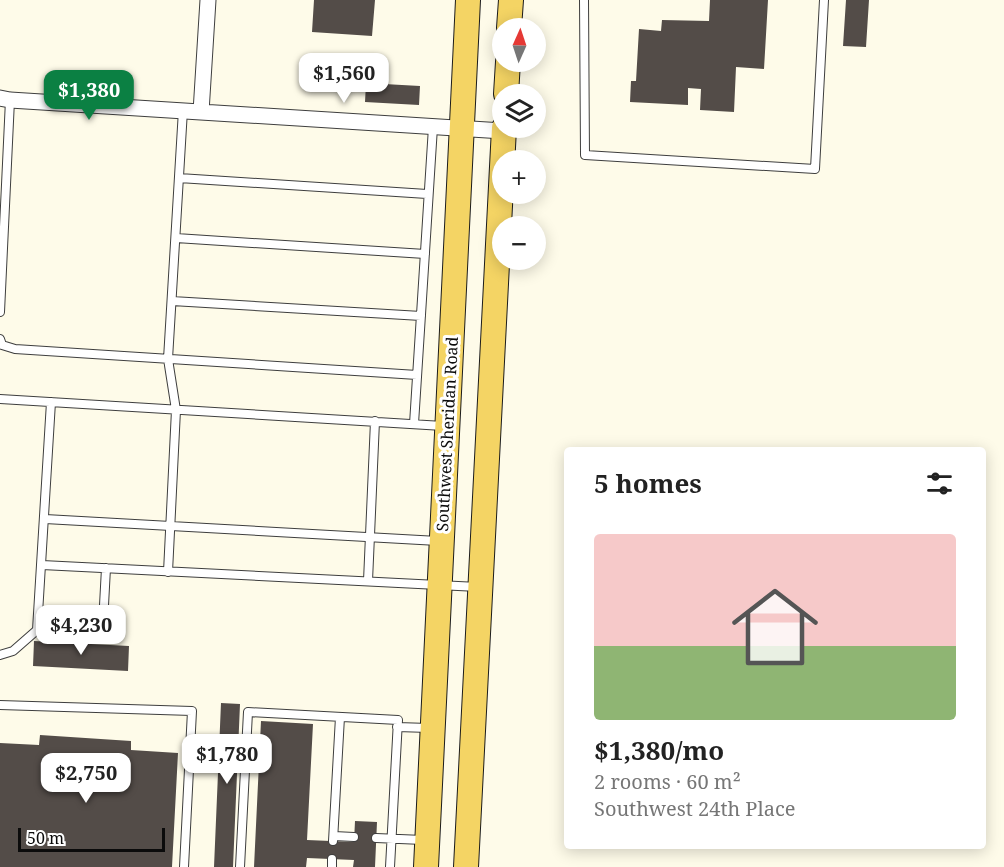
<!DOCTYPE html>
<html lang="en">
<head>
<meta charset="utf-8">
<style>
  :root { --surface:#fff; --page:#f6f6f6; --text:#222; --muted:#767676; --accent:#0b8043 }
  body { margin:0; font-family:"Noto Serif",serif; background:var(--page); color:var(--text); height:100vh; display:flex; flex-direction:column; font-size:22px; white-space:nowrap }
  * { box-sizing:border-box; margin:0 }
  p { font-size:20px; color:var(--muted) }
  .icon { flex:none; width:33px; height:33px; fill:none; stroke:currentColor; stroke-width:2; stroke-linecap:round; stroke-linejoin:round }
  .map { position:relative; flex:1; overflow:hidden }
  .panel { position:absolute; left:564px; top:447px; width:422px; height:402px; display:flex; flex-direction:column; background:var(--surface); border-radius:6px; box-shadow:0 3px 15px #0003 }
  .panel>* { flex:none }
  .needle { width:39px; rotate:3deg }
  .controls { position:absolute; left:492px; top:18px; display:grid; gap:12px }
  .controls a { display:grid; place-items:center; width:54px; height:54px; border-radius:50%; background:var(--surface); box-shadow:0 3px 15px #0003; font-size:30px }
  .scale { position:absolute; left:18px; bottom:15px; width:147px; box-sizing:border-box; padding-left:6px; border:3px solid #0b0b0b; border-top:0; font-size:16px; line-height:21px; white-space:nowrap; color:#0b0b0b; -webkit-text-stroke:4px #fff; paint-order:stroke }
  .price { position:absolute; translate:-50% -51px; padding:0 14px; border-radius:12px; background:#fff; color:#222; font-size:20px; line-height:39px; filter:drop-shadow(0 2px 3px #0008) }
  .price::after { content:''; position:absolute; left:50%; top:36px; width:18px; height:14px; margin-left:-9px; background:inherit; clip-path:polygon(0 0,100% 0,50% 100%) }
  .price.on { background:var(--accent); color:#fff }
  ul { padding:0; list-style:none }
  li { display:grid; align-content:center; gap:12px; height:318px; padding:0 30px }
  li span { display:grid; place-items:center; height:186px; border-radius:6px; color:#555 }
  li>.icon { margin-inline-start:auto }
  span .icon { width:108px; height:108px; fill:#fffc; stroke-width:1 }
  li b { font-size:26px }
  h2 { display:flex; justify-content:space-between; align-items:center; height:72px; padding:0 30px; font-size:26px }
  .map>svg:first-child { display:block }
  .building { fill:#534c48 }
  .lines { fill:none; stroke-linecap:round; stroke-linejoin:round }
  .lane-casing { stroke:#3e3e3e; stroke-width:10 }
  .street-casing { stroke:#3e3e3e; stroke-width:17 }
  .primary-casing { stroke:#1c1c1c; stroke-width:26 }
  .lane { stroke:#fff; stroke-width:8 }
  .street { stroke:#fff; stroke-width:15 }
  .primary { stroke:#f4d464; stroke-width:24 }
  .labels { text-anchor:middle; stroke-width:6; stroke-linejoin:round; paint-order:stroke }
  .street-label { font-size:16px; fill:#0b0b0b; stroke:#fff }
</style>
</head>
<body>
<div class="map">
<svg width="1004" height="867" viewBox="0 0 1004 867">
  <rect width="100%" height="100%" fill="#fefbe9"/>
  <path class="building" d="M 314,0 L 375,0 L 372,36 L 312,32 Z
    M 710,0 L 768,0 L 764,69 L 736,67 L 734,112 L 700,110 L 701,89 L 688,88 L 688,105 L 630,102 L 631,81 L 636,81 L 639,29 L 661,31 L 662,20 L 709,21 Z
    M 846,0 L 869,0 L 866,47 L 843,46 Z
    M 366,83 L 420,86 L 419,105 L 365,102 Z
    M 34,641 L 129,646 L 128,671 L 33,666 Z
    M 221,703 L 240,704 L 233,867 L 214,867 Z
    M 261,721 L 313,724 L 307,840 L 354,842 L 355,821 L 377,822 L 375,867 L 353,867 L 354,860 L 307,858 L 306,867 L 254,867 Z
    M 40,735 L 131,741 L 131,750 L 178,753 L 172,867 L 0,867 L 0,743 L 39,745 Z"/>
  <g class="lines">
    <g class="lane-casing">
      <path id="lane" d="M 584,0 L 585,155 L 815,169 L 824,0
        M 179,178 L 427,194
        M 176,238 L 425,254
        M 172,301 L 421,316
        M 0,312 L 10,100
        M 0,339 L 2,345 L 15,349 L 417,375
        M 0,399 L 443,426
        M 414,424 L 433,127
        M 45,519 L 438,541
        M 42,565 L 478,587
        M 168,572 L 176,410 L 168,359 L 183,110
        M 368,581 L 375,421
        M 37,630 L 91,633 L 97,631 L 103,624 L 106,568
        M 0,655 L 13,651 L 37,630 L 51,402
        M 0,705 L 192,711 L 184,867
        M 397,727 L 429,728
        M 334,836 L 354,837
        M 376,838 L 423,840
        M 333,841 L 340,717
        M 240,867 L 248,712 L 398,720 L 390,867
        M 332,867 L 332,859"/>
    </g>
    <g class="street-casing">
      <path id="street" d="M 0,98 L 10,100 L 503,131
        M 201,112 L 208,0"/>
    </g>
    <g class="primary-casing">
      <path id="primary" d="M 509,28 L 511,0
        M 506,94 L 508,62
        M 426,867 L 468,0
        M 466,867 L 504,128"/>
    </g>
    <use href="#lane" class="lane"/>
    <use href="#street" class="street"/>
    <use href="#primary" class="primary"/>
  </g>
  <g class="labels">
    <g class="street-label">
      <text transform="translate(447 434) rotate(-87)" y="6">Southwest Sheridan Road</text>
    </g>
  </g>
</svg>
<div class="controls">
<a><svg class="needle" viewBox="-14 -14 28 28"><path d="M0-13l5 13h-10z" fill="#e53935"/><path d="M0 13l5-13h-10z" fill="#767676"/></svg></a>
<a><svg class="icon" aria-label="layers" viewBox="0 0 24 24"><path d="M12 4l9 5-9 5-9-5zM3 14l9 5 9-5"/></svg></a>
<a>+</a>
<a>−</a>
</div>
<div class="scale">50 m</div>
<b class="price" style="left:344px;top:104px">$1,560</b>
<b class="price on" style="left:89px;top:121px">$1,380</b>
<b class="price" style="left:81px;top:656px">$4,230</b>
<b class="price" style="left:227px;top:785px">$1,780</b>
<b class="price" style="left:86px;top:804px">$2,750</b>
<section class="panel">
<h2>5 homes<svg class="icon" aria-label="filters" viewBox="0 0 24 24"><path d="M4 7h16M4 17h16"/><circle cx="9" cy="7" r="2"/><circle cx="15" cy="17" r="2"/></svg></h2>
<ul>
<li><span style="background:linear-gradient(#f6c9c9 60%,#8fb573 0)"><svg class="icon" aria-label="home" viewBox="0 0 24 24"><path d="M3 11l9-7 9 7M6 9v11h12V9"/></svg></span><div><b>$1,380/mo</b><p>2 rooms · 60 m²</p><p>Southwest 24th Place</p></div></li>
</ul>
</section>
</div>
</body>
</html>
